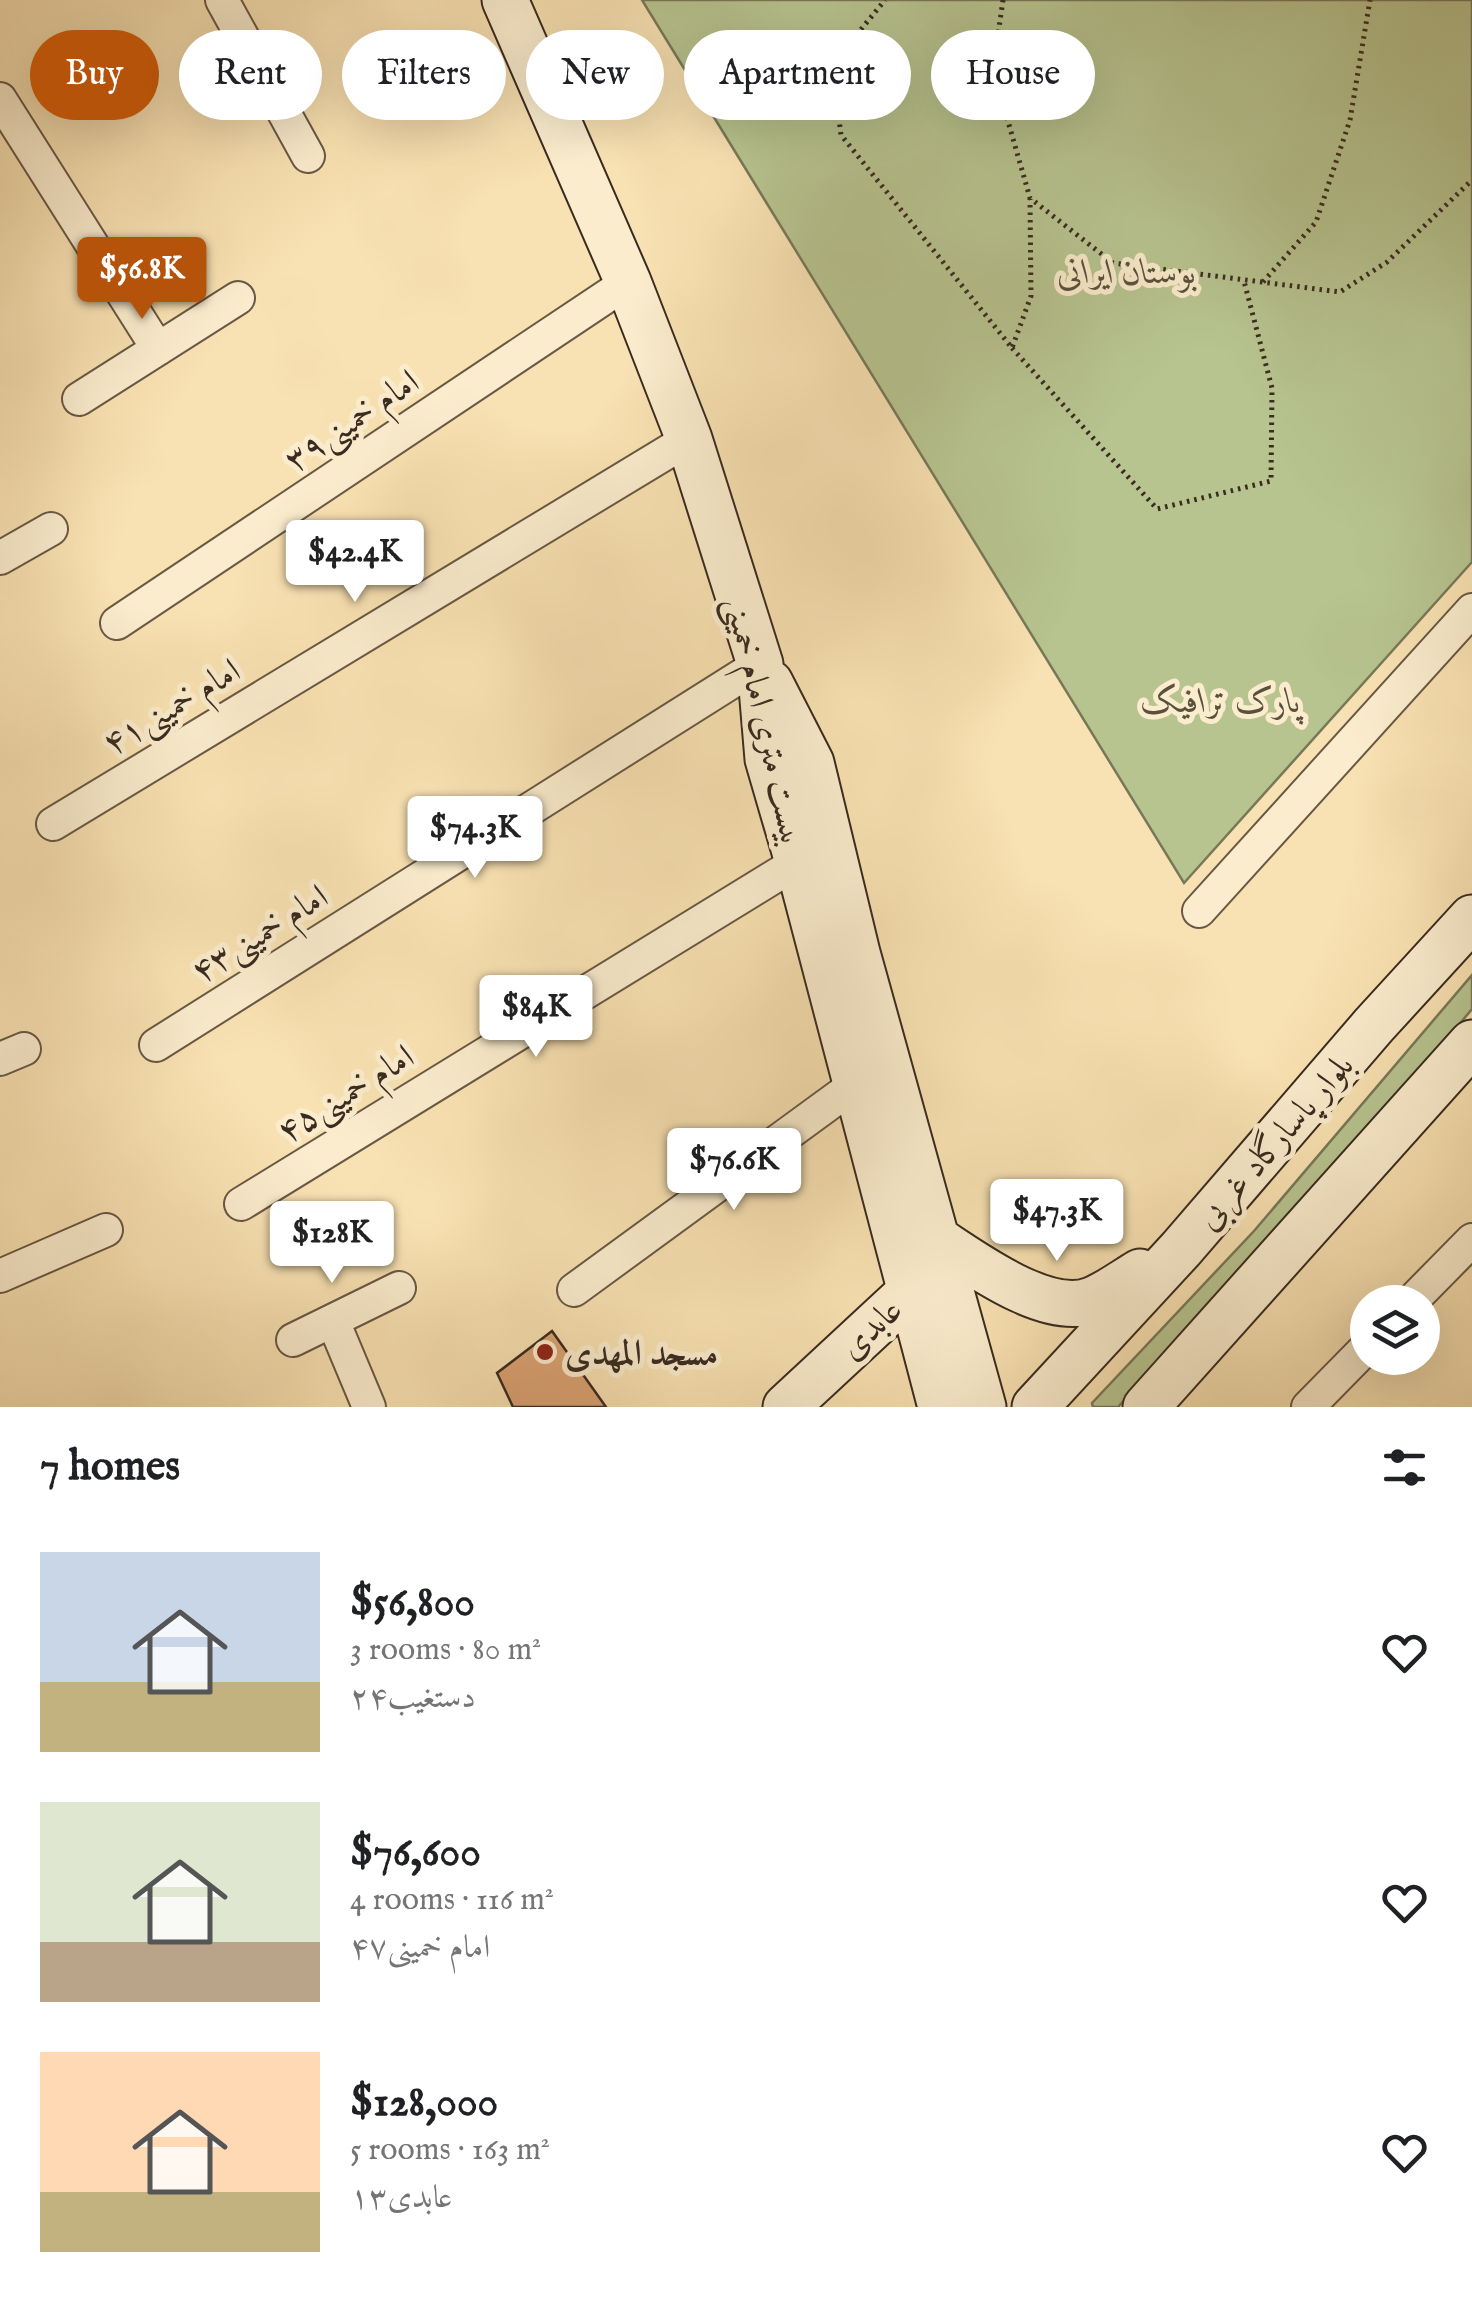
<!DOCTYPE html>
<html lang="en">
<head>
<meta charset="utf-8">
<style>
  :root { --surface:#fff; --page:#f6f6f6; --text:#202124; --muted:#757577; --accent:#b45309 }
  body { margin:0; font-family:"IM FELL English",Amiri,serif; background:var(--page); color:var(--text); height:100vh; display:flex; flex-direction:column; font-size:38px; white-space:nowrap }
  * { box-sizing:border-box; margin:0 }
  p { font-size:32px; color:var(--muted) }
  .icon { flex:none; width:55px; height:55px; fill:none; stroke:currentColor; stroke-width:2; stroke-linecap:round; stroke-linejoin:round }
  .map { position:relative; height:1407px; overflow:hidden }
  .panel { display:flex; flex-direction:column; background:var(--surface); flex:1 }
  .panel>* { flex:none }
  .guide { position:absolute; left:30px; top:30px; width:1412px; height:90px; display:flex; gap:20px }
  .fabs { position:absolute; left:1350px; top:1285px; display:grid; gap:20px }
  .fabs a { display:grid; place-items:center; width:90px; height:90px; border-radius:50%; background:var(--surface); box-shadow:0 10px 40px #0002; font-size:50px }
  .price { position:absolute; translate:-50% -85px; padding:0 22px; border-radius:10px; background:#fff; color:#222; font-size:32px; line-height:65px; filter:drop-shadow(0 2px 5px #0008) }
  .price::after { content:''; position:absolute; left:50%; top:60px; width:30px; height:22px; margin-left:-15px; background:inherit; clip-path:polygon(0 0,100% 0,50% 100%) }
  .price.active { background:var(--accent); color:#fff }
  ul { padding:0; list-style:none }
  li { display:flex; align-items:center; gap:30px; height:250px; padding:0 40px }
  li span { display:grid; place-items:center; flex:none; width:280px; height:200px; border-radius:0px; color:#555 }
  li>.icon { margin-inline-start:auto }
  span .icon { width:120px; height:120px; fill:#fffc; stroke-width:1 }
  li b { font-size:42px }
  h2 { display:flex; justify-content:space-between; align-items:center; height:120px; padding:0 40px; font-size:42px }
  .pill { padding:0 35px; border-radius:45px; background:var(--surface); box-shadow:0 10px 40px #0002; font-size:35px; line-height:90px }
  .pill.active { background:var(--accent); color:#fff }
  .map>svg:first-child { display:block }
  .green { fill:#b7c490; stroke:#787858; stroke-width:2.5 }
  .building { fill:#daa273; stroke:#392b20; stroke-width:2.5 }
  .lines { fill:none; stroke-linecap:round; stroke-linejoin:round }
  .street-casing { stroke:#695844; stroke-width:36 }
  .secondary-casing { stroke:#392b20; stroke-width:49 }
  .path { stroke:#392b20; stroke-width:5; stroke-dasharray:2.5 5; stroke-linecap:butt }
  .street { stroke:#faeccd; stroke-width:32 }
  .secondary { stroke:#faeccd; stroke-width:45 }
  .poi-dot { fill:#8f2418; stroke:#faeccd; stroke-width:4 }
  .labels { text-anchor:middle; stroke-width:10; stroke-linejoin:round; paint-order:stroke }
  .park-label { font-size:35px; font-style:italic; fill:#58513c; stroke:#faeccd }
  .street-label { font-size:35px; fill:#392b20; stroke:#faeccd }
  .poi-label { font-size:35px; font-weight:bold; fill:#392b20; stroke:#faeccd; text-anchor:start }
</style>
</head>
<body>
<div class="map">
<svg width="1472" height="1407" viewBox="0 0 1472 1407">
  <rect width="100%" height="100%" fill="#f8e1b2"/>
  <filter id="stains"><feTurbulence type="fractalNoise" baseFrequency=".002" numOctaves="4"/><feColorMatrix values="0 0 0 0 .2 0 0 0 0 .09 0 0 0 0 .02 0 0 0 .5 -.17"/></filter>
  <radialGradient id="worn" r=".72"><stop offset=".6" stop-color="#630" stop-opacity="0"/><stop offset="1" stop-color="#630" stop-opacity=".3"/></radialGradient>
  <path class="green" d="M 642,0 L 1472,0 L 1472,562 L 1184,883 Z
    M 1472,975 L 1472,1009 L 1390,1107 L 1118,1407 L 1093,1407 L 1092,1403 L 1254,1231 Z"/>
  <path class="building" d="M 552,1331 L 606,1407 L 513,1407 L 497,1373 Z"/>
  <g class="lines">
    <g class="street-casing">
      <path id="street" d="M 222,0 L 308,156
        M 0,99 L 158,349
        M 79,399 L 238,298
        M 0,558 L 51,529
        M 117,623 L 628,282
        M 53,824 L 689,439
        M 1199,911 L 1472,610
        M 156,1045 L 760,664
        M 0,1059 L 24,1049
        M 241,1204 L 798,862
        M 0,1276 L 106,1230
        M 574,1290 L 856,1084
        M 1411,1302 L 1472,1240
        M 333,1321 L 369,1407
        M 293,1340 L 399,1288
        M 1308,1407 L 1368,1346"/>
    </g>
    <g class="secondary-casing">
      <path id="secondary" d="M 505,0 L 628,282 L 689,439 L 760,664 L 768,759 L 798,862 L 941,1407
        M 770,683 L 811,763 L 857,953 L 983,1407
        M 935,1238 C 972,1262 1047,1318 1092,1300 C 1109,1293 1125,1281 1140,1272
        M 786,1407 L 911,1291
        M 1035,1407 L 1181,1249 L 1374,1025 L 1472,918
        M 1146,1407 L 1472,1043"/>
    </g>
    <path class="path" d="M 1003,0 L 993,69 L 1030,198 L 1113,263 L 1340,292 L 1387,262 L 1472,180
      M 832,65 L 841,135 L 1012,348 L 1031,296 L 1030,199
      M 702,98 L 832,65 L 885,0
      M 1263,282 L 1316,222 L 1350,120 L 1370,0
      M 1012,348 L 1157,509 L 1271,481 L 1272,388 L 1244,281"/>
    <use href="#street" class="street"/>
    <use href="#secondary" class="secondary"/>
  </g>
  <circle class="poi-dot" cx="545" cy="1352" r="10"/>
  <g class="labels">
    <g class="park-label">
      <text x="1127" y="283">بوستان ایرانی</text>
      <text x="1221" y="712">پارک ترافیک</text>
    </g>
    <g class="street-label">
      <text transform="translate(351 420) rotate(-34)" y="12">امام خمینی۳۹</text>
      <text transform="translate(171 706) rotate(-31)" y="12">امام خمینی۴۱</text>
      <text transform="translate(766 721) rotate(77)" y="12">بیست متری امام خمینی</text>
      <text transform="translate(259 933) rotate(-32)" y="12">امام خمینی۴۳</text>
      <text transform="translate(345 1093) rotate(-32)" y="12">امام خمینی۴۵</text>
      <text transform="translate(1274 1141) rotate(-49)" y="12">بلوار پاسارگاد غربی</text>
      <text transform="translate(870 1328) rotate(-43)" y="12">عابدی</text>
    </g>
    <g class="poi-label">
      <text x="565" y="1364">مسجد المهدی</text>
    </g>
  </g>
  <rect width="100%" height="100%" filter="url(#stains)"/>
  <rect width="100%" height="100%" fill="url(#worn)"/>
</svg>
<div class="fabs">
<a><svg class="icon" aria-label="layers" viewBox="0 0 24 24"><path d="M12 4l9 5-9 5-9-5zM3 14l9 5 9-5"/></svg></a>
</div>
<b class="price active" style="left:142px;top:322px">$56.8K</b>
<b class="price" style="left:355px;top:605px">$42.4K</b>
<b class="price" style="left:475px;top:881px">$74.3K</b>
<b class="price" style="left:536px;top:1060px">$84K</b>
<b class="price" style="left:734px;top:1213px">$76.6K</b>
<b class="price" style="left:1057px;top:1264px">$47.3K</b>
<b class="price" style="left:332px;top:1286px">$128K</b>
<div class="guide">
<a class="pill active">Buy</a>
<a class="pill">Rent</a>
<a class="pill">Filters</a>
<a class="pill">New</a>
<a class="pill">Apartment</a>
<a class="pill">House</a>
</div>
</div>
<section class="panel">
<h2>7 homes<svg class="icon" aria-label="filters" viewBox="0 0 24 24"><path d="M4 7h16M4 17h16"/><circle cx="9" cy="7" r="2"/><circle cx="15" cy="17" r="2"/></svg></h2>
<ul>
<li><span style="background:linear-gradient(#c9d6e8 65%,#c2b280 0)"><svg class="icon" aria-label="home" viewBox="0 0 24 24"><path d="M3 11l9-7 9 7M6 9v11h12V9"/></svg></span><div><b>$56,800</b><p>3 rooms · 80 m²</p><p>دستغیب۲۴</p></div><svg class="icon" aria-label="heart" viewBox="0 0 24 24"><path d="M12 20l-8-8c-3-5 5-10 8-4 3-6 11-1 8 4z"/></svg></li>
<li><span style="background:linear-gradient(#dfe7d0 70%,#b9a48a 0)"><svg class="icon" aria-label="home" viewBox="0 0 24 24"><path d="M3 11l9-7 9 7M6 9v11h12V9"/></svg></span><div><b>$76,600</b><p>4 rooms · 116 m²</p><p>امام خمینی۴۷</p></div><svg class="icon" aria-label="heart" viewBox="0 0 24 24"><path d="M12 20l-8-8c-3-5 5-10 8-4 3-6 11-1 8 4z"/></svg></li>
<li><span style="background:linear-gradient(#ffd9b3 70%,#c2b280 0)"><svg class="icon" aria-label="home" viewBox="0 0 24 24"><path d="M3 11l9-7 9 7M6 9v11h12V9"/></svg></span><div><b>$128,000</b><p>5 rooms · 163 m²</p><p>عابدی۱۳</p></div><svg class="icon" aria-label="heart" viewBox="0 0 24 24"><path d="M12 20l-8-8c-3-5 5-10 8-4 3-6 11-1 8 4z"/></svg></li>
</ul>
</section>
</body>
</html>
